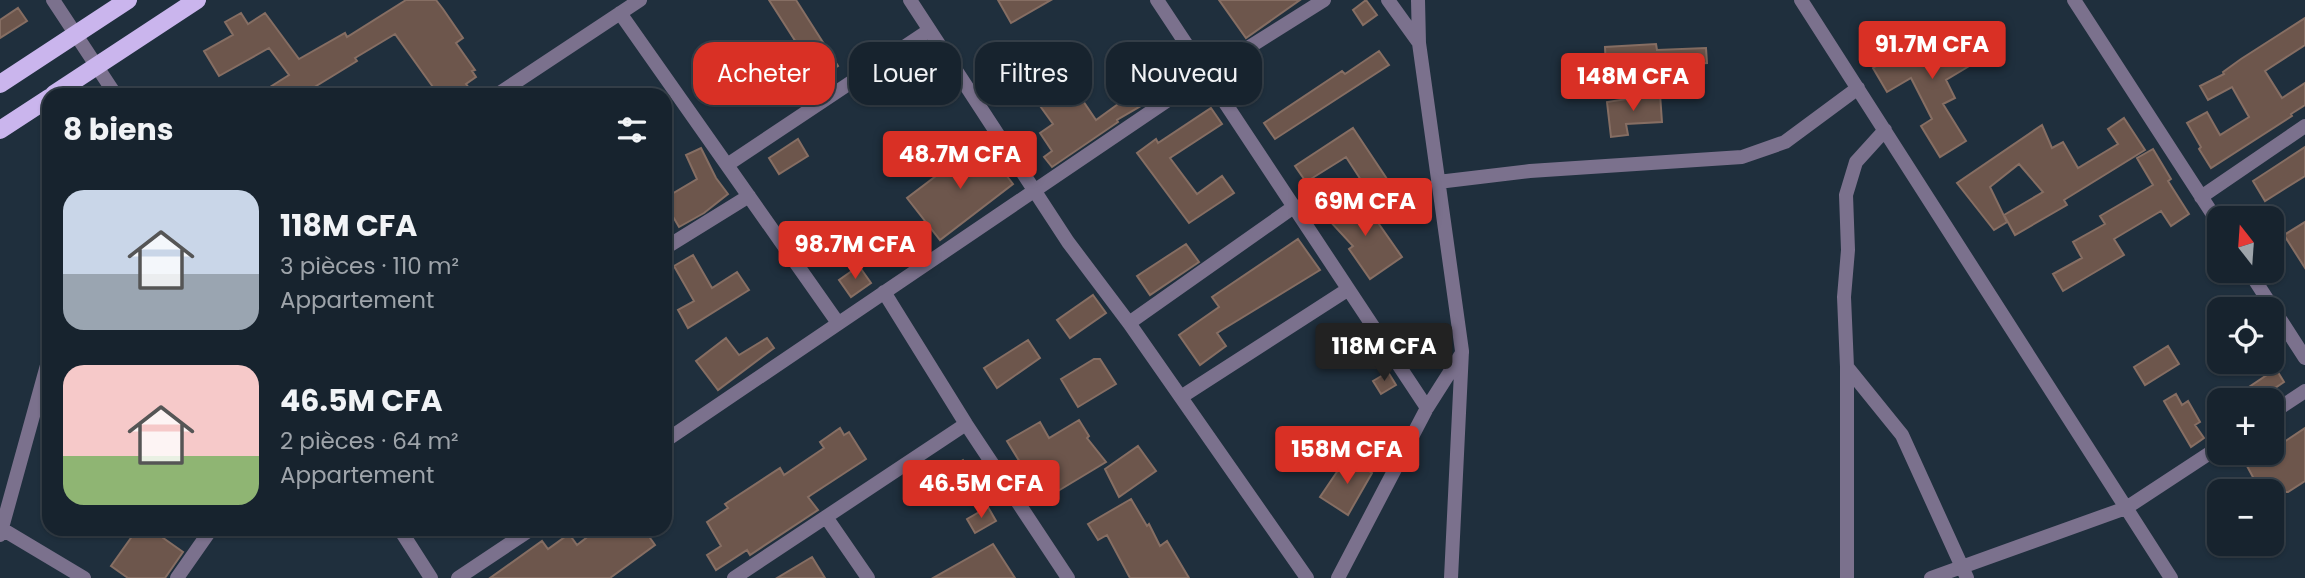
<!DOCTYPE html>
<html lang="fr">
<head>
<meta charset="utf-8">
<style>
  :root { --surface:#17232e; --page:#202b36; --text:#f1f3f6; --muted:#9ea4aa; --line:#36404a; --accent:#d93025 }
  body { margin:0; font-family:Poppins,sans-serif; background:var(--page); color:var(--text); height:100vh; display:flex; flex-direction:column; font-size:26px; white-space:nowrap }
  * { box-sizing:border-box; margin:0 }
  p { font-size:23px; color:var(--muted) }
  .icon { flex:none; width:38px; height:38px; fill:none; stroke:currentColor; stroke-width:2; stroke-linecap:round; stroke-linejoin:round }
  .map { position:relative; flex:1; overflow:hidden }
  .details { position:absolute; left:42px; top:88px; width:630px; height:448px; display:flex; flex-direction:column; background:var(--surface); border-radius:21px; box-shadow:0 2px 5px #0004,0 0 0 2px var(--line) }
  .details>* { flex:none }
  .banner { position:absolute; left:693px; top:42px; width:665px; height:63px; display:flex; gap:14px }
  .needle { width:46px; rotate:343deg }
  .fabs { position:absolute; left:2207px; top:206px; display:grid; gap:14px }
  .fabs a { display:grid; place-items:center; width:77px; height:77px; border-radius:14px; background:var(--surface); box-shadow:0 2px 5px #0004,0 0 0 2px var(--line); font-size:35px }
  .price { position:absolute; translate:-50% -60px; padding:0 16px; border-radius:7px; background:var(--accent); color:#fff; font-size:23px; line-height:46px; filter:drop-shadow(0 2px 4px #0008) }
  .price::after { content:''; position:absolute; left:50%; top:42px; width:21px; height:16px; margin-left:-10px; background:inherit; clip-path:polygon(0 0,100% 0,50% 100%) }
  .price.on { background:#222; color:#fff }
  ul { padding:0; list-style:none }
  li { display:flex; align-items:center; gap:21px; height:175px; padding:0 21px }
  li span { display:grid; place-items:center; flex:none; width:196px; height:140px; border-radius:21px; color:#555 }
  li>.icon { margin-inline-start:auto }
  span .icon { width:84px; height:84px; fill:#fffc; stroke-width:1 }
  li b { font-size:30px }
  h2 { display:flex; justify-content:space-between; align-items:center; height:84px; padding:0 21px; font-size:30px }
  .chip { padding:0 24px; border-radius:21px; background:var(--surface); box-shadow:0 2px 5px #0004,0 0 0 2px var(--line); font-size:24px; line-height:63px }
  .chip.on { background:var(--accent); color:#fff }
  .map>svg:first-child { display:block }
  .building { fill:#6d564c; stroke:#866e63; stroke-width:2 }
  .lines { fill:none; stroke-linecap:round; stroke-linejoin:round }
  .street { stroke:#7b718d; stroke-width:14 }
  .primary { stroke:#cab5ed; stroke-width:18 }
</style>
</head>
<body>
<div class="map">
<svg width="2305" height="578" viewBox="0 0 2305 578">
  <rect width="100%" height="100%" fill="#1f2f3d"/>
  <path class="building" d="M 406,0 L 436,0 L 443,9 L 463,38 L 456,43 L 475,70 L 472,71 L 476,77 L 466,84 L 474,94 L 438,94 L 395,34 L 355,58 L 357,61 L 303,94 L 259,94 L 289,75 L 269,48 L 219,76 L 204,51 L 233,35 L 225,22 L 241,13 L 248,24 L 265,13 L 299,59 L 345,33 L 347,37 Z
    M 769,0 L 796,0 L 838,66 L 819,78 Z
    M 998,0 L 1051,0 L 1011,23 Z
    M 1219,0 L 1300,0 L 1246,38 Z
    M 1366,0 L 1377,15 L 1363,25 L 1353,10 Z
    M 18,8 L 27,21 L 0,38 L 0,20 Z
    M 2305,18 L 2305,45 L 2265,71 L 2282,98 L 2305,83 L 2305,105 L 2291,114 L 2292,116 L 2211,168 L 2199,149 L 2201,147 L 2187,123 L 2207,112 L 2220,135 L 2249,117 L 2232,87 L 2208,100 L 2200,86 L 2224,74 L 2223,72 L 2241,59 Z
    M 1953,23 L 1976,62 L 1946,80 L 1955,98 L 1943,104 L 1966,141 L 1940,157 L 1921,126 L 1932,119 L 1911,78 L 1887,92 L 1873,68 Z
    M 1656,44 L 1657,50 L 1706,48 L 1707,63 L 1606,70 L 1605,47 Z
    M 1379,51 L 1389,65 L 1275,139 L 1264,123 L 1342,71 L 1345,74 Z
    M 1131,61 L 1151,100 L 1117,120 L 1118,122 L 1052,167 L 1044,157 L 1052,151 L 1040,133 L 1053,124 L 1030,92 L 1062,70 L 1096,120 L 1125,99 L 1111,71 Z
    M 1660,94 L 1662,122 L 1626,124 L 1628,135 L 1611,137 L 1607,102 Z
    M 1211,108 L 1222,124 L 1170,158 L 1197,194 L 1222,176 L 1234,193 L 1189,223 L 1137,153 L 1156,139 L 1158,143 Z
    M 2124,118 L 2145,150 L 2064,200 L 2067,205 L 2015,235 L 2004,215 L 2043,192 L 2019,164 L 1990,187 L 2007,222 L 1994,230 L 1957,183 L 2042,125 L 2052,148 L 2063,142 L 2078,168 L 2118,144 L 2108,129 Z
    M 1353,128 L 1395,191 L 1376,203 L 1346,157 L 1306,182 L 1295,166 Z
    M 798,139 L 808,156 L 779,174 L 769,158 Z
    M 981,142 L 1013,184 L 940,240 L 907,198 Z
    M 2305,147 L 2305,176 L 2265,201 L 2253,181 Z
    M 701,148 L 716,178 L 728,194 L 704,213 L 679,227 L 665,203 L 665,198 L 697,179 L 686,155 Z
    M 2153,149 L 2171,179 L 2168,181 L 2189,214 L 2171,226 L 2161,211 L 2114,239 L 2124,255 L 2063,291 L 2053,274 L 2082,258 L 2073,242 L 2105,224 L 2100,216 L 2153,185 L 2137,158 Z
    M 1360,197 L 1402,257 L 1370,279 L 1349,249 L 1353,246 L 1327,218 Z
    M 2305,222 L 2305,268 L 2284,235 Z
    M 1298,239 L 1320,270 L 1217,333 L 1226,346 L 1200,365 L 1179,335 L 1219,307 L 1212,297 Z
    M 1186,244 L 1199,262 L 1150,295 L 1137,276 Z
    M 693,255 L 712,288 L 737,272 L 749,290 L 688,328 L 678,310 L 694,301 L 674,266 Z
    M 859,266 L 871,283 L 851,297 L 839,280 Z
    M 1093,295 L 1106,313 L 1070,338 L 1057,320 Z
    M 726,338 L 739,355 L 767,338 L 774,348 L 718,390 L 696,361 Z
    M 1028,340 L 1040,358 L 997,388 L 984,368 Z
    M 2168,346 L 2179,364 L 2145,385 L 2134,367 Z
    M 1094,359 L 1100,359 L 1116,384 L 1078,407 L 1061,379 Z
    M 2276,369 L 2284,382 L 2256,401 L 2228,401 Z
    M 1388,372 L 1396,385 L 1381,394 L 1373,381 Z
    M 2176,394 L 2182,405 L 2188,401 L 2200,422 L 2195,425 L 2204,438 L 2191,447 L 2164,401 Z
    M 1079,420 L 1089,436 L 1087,438 L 1106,462 L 1043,500 L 1007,441 L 1040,422 L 1049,438 Z
    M 840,428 L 844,435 L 849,432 L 866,459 L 808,497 L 818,510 L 750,555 L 747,550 L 716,570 L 707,555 L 721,546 L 707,522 L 728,508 L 725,504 L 780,468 L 784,475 L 824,448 L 820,442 Z
    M 2305,428 L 2305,481 L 2288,492 L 2261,492 L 2247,466 L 2266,453 L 2272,453 L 2272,450 Z
    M 1138,446 L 1156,471 L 1119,497 L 1105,469 Z
    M 1347,457 L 1372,473 L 1348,515 L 1320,497 Z
    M 963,460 L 973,476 L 934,500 L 924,484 Z
    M 1131,499 L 1147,526 L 1149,524 L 1160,546 L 1167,541 L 1189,578 L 1130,578 L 1107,535 L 1098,540 L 1088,524 Z
    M 988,507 L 996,521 L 975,533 L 967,519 Z
    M 138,528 L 149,528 L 183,552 L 165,578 L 128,578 L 111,566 Z
    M 599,528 L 643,528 L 655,545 L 610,578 L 490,578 L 542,541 L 548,549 L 569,534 L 577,545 Z
    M 993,544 L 1015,578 L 933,578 Z
    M 812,557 L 825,578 L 777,578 Z"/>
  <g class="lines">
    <path class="street" d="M 53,0 L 115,94
      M 910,0 L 1068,242 L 1129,323 L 1307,578
      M 1157,0 L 1427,408
      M 1388,0 L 1419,43
      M 1418,0 L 1419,43 L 1462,351 L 1451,578
      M 1801,0 L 2171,578
      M 2074,0 L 2219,224
      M 620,13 L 838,323
      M 498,94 L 640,0
      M 1885,130 L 1856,162 L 1846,195 L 1848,250 L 1844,297 L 1847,367 L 1902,435 L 1967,578
      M 727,165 L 928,31
      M 1438,182 L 1530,171 L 1742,157 L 1785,142 L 1858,88
      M 2201,197 L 2305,126
      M 665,248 L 749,196
      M 2249,271 L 2305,358
      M 884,292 L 966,424 L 1068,578
      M 1129,323 L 1295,206
      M 1181,397 L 1347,290
      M 2272,413 L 2305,391
      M 665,441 L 1205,75 L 1324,0
      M 826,517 L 868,578
      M 399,528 L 431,578
      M 2,529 L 84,578
      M 0,535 L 49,358
      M 177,578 L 212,528
      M 458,578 L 533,528
      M 734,578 L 966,424
      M 1338,578 L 1427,408 L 1462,353
      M 1847,578 L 1847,367
      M 1931,578 L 2126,508 L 2219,447"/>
    <path class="primary" d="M 0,84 L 128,0
      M 54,94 L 197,0
      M 0,130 L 49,98"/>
  </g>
</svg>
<div class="fabs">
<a><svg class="needle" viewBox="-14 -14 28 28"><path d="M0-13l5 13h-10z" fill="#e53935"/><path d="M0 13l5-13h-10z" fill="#9ea4aa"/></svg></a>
<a><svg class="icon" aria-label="locate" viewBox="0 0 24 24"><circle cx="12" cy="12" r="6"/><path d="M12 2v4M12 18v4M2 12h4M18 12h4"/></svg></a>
<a>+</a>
<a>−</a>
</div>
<b class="price" style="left:1932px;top:81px">91.7M CFA</b>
<b class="price" style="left:1633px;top:113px">148M CFA</b>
<b class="price" style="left:960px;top:191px">48.7M CFA</b>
<b class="price" style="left:1365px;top:238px">69M CFA</b>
<b class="price" style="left:855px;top:281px">98.7M CFA</b>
<b class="price on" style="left:1384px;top:383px">118M CFA</b>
<b class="price" style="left:1347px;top:486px">158M CFA</b>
<b class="price" style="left:981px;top:520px">46.5M CFA</b>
<div class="banner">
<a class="chip on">Acheter</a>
<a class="chip">Louer</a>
<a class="chip">Filtres</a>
<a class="chip">Nouveau</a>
</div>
<section class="details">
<h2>8 biens<svg class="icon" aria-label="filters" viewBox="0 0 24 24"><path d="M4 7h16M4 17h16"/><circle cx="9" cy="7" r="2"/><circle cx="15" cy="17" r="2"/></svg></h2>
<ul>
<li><span style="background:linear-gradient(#c9d6e8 60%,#9aa5b1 0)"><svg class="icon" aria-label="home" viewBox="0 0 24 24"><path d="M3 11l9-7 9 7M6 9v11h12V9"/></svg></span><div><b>118M CFA</b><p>3 pièces · 110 m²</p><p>Appartement</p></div></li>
<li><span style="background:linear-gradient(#f6c9c9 65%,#8fb573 0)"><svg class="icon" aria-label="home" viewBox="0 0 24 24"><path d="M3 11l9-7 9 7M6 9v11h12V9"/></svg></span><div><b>46.5M CFA</b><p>2 pièces · 64 m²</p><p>Appartement</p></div></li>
</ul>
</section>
</div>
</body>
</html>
